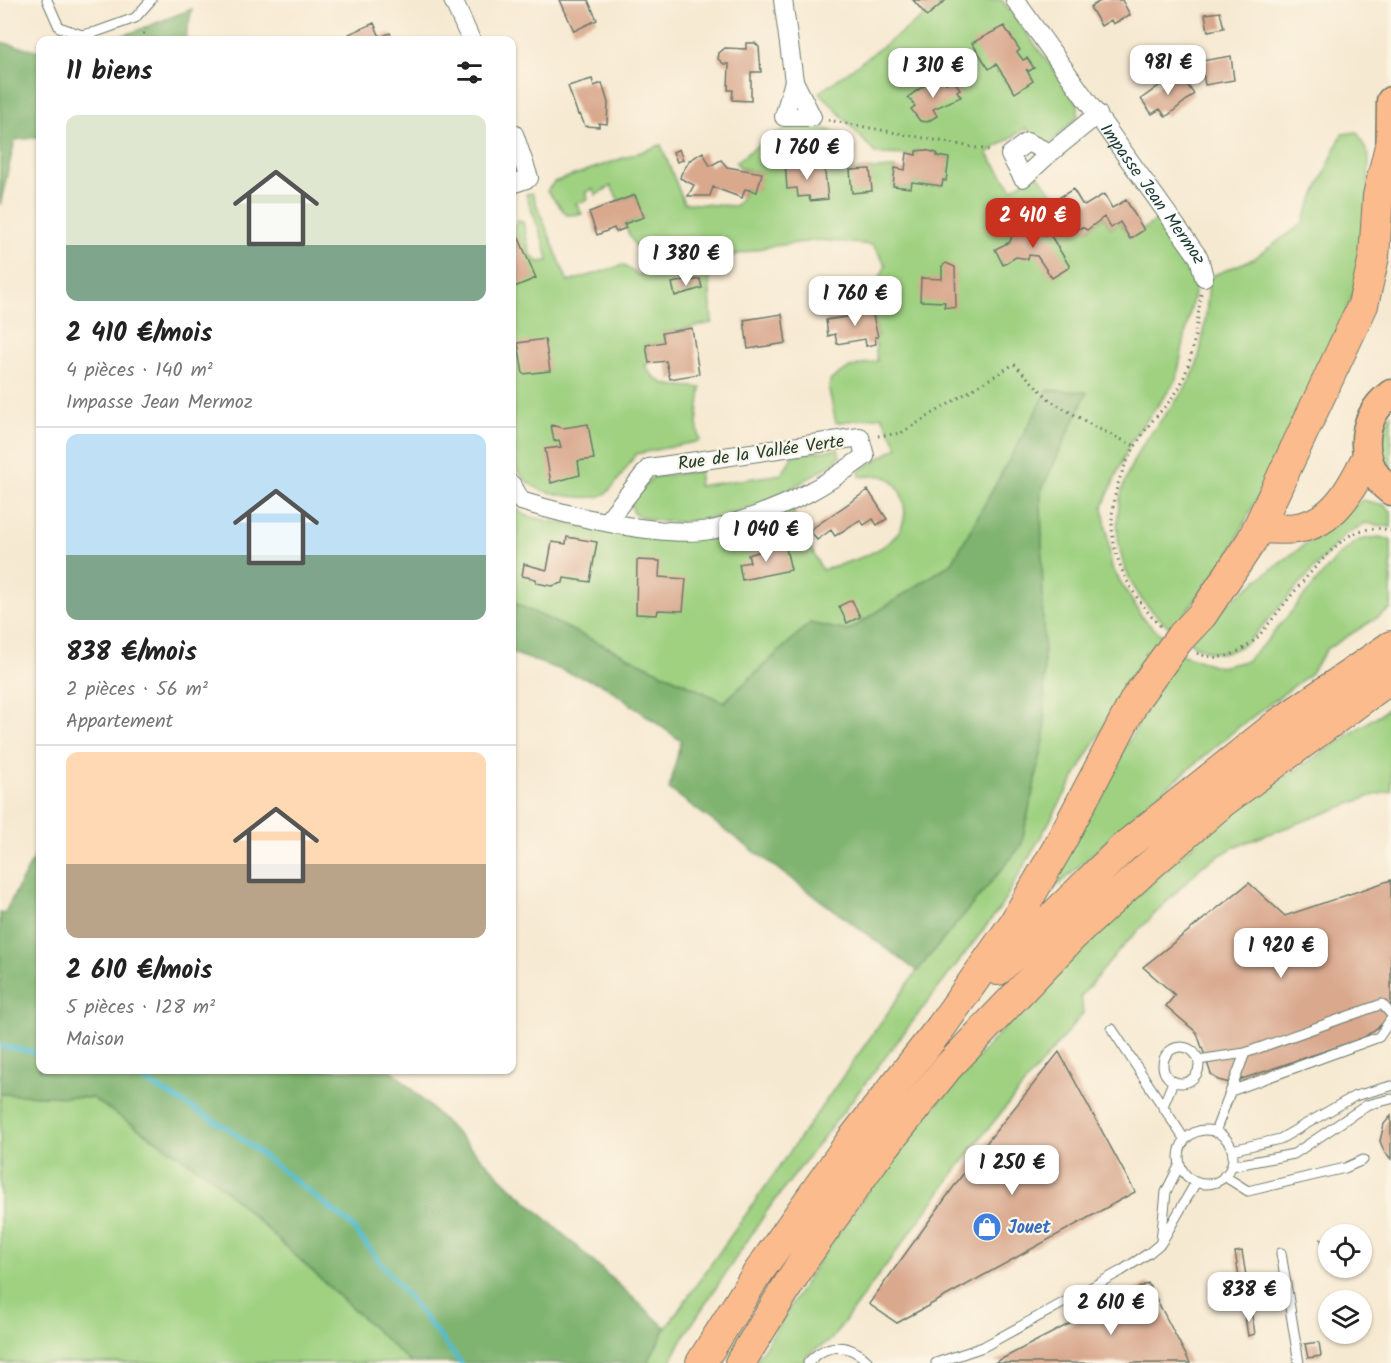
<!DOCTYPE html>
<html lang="fr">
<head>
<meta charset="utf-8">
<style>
  :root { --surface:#fff; --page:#f2f2f2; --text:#222; --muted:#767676; --line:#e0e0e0; --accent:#c8321e }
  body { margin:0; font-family:Kalam,sans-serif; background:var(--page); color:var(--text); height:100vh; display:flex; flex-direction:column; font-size:22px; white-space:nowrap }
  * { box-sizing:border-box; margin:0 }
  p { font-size:20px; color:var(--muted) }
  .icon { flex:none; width:33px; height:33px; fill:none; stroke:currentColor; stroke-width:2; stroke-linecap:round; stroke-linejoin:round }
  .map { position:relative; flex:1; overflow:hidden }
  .drawer { position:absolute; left:36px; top:36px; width:480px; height:1038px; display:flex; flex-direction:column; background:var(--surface); border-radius:12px; box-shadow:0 2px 4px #0004 }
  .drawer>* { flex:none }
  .buttons { position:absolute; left:1318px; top:1224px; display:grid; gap:12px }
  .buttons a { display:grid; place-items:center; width:54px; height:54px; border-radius:50%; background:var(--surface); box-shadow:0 2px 4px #0004; font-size:30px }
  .price { position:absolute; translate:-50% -51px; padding:0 14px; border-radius:12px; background:#fff; color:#222; font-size:20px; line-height:39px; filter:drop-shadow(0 2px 3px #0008) }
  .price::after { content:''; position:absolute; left:50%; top:36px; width:18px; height:14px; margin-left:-9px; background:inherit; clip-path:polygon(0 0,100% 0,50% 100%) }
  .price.on { background:var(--accent); color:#fff }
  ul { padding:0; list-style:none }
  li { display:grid; align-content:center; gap:12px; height:318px; padding:0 30px }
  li+li { border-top:2px solid var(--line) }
  li span { display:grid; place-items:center; height:186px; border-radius:12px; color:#555 }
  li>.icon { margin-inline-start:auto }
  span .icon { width:108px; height:108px; fill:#fffc; stroke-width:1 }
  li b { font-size:26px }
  h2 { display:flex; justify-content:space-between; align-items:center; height:72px; padding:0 30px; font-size:26px }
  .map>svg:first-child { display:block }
  .green { fill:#9fd181; stroke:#5f875a; stroke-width:1.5 }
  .forest { fill:#7fb36f; stroke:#4f7852; stroke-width:1.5 }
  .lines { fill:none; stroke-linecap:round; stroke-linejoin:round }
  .stream { stroke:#52bccf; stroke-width:5 }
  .building { fill:#d9a88d }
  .service-casing { stroke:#6a796b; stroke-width:11 }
  .minor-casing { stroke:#6a796b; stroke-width:20 }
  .primary-casing { stroke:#6a796b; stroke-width:31 }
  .trunk-casing { stroke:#6a796b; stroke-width:32 }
  .path { stroke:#6a796b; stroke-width:3; stroke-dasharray:1.5 4.5; stroke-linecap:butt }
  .service { stroke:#fff; stroke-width:9 }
  .minor { stroke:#fff; stroke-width:18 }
  .primary { stroke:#fbbb8d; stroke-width:28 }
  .trunk { stroke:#fbbb8d; stroke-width:30 }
  .labels { text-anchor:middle; stroke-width:4.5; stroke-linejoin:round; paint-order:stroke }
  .street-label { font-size:18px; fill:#1f3d34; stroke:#fcf5e5 }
  .shop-label { font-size:18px; font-weight:bold; fill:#366cbe; stroke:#fcf5e5; text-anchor:start }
</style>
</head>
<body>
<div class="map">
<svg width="1391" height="1363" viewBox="0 0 1391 1363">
  <rect width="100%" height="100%" fill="#fcf5e5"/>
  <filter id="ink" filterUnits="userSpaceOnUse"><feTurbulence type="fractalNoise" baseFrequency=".0167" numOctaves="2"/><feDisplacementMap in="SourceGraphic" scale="12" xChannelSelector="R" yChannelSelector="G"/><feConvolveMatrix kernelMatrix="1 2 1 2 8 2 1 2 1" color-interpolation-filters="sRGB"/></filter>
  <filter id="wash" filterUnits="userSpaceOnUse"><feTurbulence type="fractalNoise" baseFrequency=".008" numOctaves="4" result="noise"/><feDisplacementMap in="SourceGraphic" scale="24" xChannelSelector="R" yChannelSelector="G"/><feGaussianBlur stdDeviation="1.35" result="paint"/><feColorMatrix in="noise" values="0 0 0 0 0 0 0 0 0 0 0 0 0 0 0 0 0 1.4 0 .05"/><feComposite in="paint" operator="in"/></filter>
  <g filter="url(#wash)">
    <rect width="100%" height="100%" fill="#f6e9d1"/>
    <path class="green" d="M 946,0 L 1002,0 L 1078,103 L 1078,116 L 1051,143 L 1043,145 L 1026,128 L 987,153 L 1012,189 L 1036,172 L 1057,199 L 1074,232 L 1082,227 L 1087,230 L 1104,217 L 1111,228 L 1120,222 L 1130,238 L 1160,218 L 1196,265 L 1196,283 L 1176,381 L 1131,441 L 1103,506 L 1112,568 L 1143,619 L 1164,637 L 1136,670 L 1000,908 L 769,1208 L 684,1336 L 670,1363 L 647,1363 L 666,1328 L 917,971 L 1021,846 L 1045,735 L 1041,491 L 1087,393 L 1048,390 L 952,563 L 848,631 L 810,623 L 724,702 L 512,602 L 512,507 L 527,516 L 549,521 L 660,539 L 707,539 L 751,528 L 792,510 L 822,570 C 855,560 916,546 903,500 C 900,489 895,479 883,476 C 875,474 868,478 860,476 L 859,471 L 898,447 L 882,416 L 836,423 L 829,390 L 830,381 C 845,367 857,365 877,361 L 875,337 L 878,336 L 870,303 L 863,305 L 858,286 L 877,283 L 886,265 L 873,245 L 820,240 L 766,247 L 708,262 L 712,323 L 663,333 L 664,342 L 646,345 L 649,363 L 645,366 C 663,392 675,384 701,388 L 697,424 L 700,441 L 636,454 C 627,466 617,485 605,494 C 593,502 545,494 533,486 C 524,480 517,471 512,462 L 512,230 L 518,220 L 523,222 L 530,254 L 538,262 L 548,261 C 547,244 531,212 526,194 L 532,193 L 568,282 L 623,265 L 638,275 L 660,271 L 659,262 L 685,255 L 682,243 L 638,252 L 624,224 L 643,217 L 635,195 L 619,201 L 611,186 L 596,195 L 593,189 L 586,192 L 588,199 L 576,204 L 582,214 L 567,215 L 547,191 L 554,182 L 661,145 L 684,203 L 735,206 L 742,198 L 745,189 L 757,191 L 761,173 L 740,168 L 736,162 C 776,132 794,112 844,136 L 850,170 L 895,168 L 893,186 L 911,188 L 912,182 L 941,186 L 943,180 L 946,180 L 949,158 L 937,156 L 937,153 L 916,151 L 916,155 L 876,154 L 820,92 Z
      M 1357,132 L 1369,156 L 1368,204 L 1358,280 L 1340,328 L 1227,559 L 1172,630 C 1161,619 1148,609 1140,597 C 1107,547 1112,492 1144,443 C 1160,419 1182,398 1194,372 C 1203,351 1208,301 1209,277 L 1253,259 L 1302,224 L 1342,134 Z
      M 1391,415 L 1391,471 C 1378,453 1377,432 1391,415 Z
      M 838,449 L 840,455 L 835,462 C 815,474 796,487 775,497 C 741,515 668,533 633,513 L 631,501 L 653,477 L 700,471 L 698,486 L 782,474 L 793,455 Z
      M 1362,500 L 1384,505 L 1391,511 L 1391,527 L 1366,523 L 1344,535 L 1248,642 C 1226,657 1212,656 1189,642 C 1240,585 1305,549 1362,500 Z
      M 1379,537 L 1391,540 L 1391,609 L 1327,649 L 1310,674 L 1239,727 L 1146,805 L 1042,900 L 1177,653 L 1219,667 L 1246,661 L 1265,643 L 1338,556 L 1359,540 Z
      M 1391,707 L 1391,791 L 1371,796 L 1234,847 L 1202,866 L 1124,945 L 1081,996 L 1083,1013 L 978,1141 L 830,1341 L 809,1353 L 803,1363 L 755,1363 L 823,1254 L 894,1155 L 964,1072 L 1055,972 L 1200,838 L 1250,800 Z
      M 0,1094 L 92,1098 L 209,1175 L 411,1363 L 0,1363 Z"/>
    <path class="forest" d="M 192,9 L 185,40 L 100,40 L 128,34 Z
      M 0,42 L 40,51 L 40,137 L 15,140 L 0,205 Z
      M 1048,390 L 1087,392 L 1041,491 L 1045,735 L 1021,846 L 917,971 L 669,789 L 681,741 L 604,685 L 512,653 L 512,602 L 724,702 L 810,623 L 848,631 L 952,563 Z
      M 40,846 L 40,1070 L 392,1070 L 511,1187 L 666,1328 L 647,1363 L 411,1363 L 209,1175 L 92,1098 L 0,1094 L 0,913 L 4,914 Z"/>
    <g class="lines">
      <path class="stream" d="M 0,1046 L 40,1053
        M 126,1070 L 229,1129 L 349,1223 L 461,1363"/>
    </g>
    <g id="blocks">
      <path class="building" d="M 560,0 L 588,0 L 597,20 L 574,31 Z
        M 913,0 L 946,0 L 927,16 Z
        M 1102,0 L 1122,0 L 1130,15 L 1113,24 L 1111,20 L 1101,26 L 1090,7 Z
        M 1220,12 L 1224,28 L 1208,31 L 1205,14 Z
        M 374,23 L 380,37 L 390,33 L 393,40 L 352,40 L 349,34 Z
        M 1004,26 L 1020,50 L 1017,52 L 1023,60 L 1027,58 L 1034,68 L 1029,71 L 1026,69 L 1033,81 L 1015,93 L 996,64 L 989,69 L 972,43 Z
        M 746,43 L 755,43 L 759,47 L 761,72 L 751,72 L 751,101 L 732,100 L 733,90 L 728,90 L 729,64 L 724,64 L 718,59 L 719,53 L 725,48 L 746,49 Z
        M 1231,56 L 1234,80 L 1205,85 L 1201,61 Z
        M 1178,72 L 1194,94 L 1166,117 L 1160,109 L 1152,114 L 1141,99 Z
        M 942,78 L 946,83 L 953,79 L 960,89 L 957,91 L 961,97 L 933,109 L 937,116 L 927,122 L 920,121 L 911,109 L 915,106 L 908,97 L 928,83 L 931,86 Z
        M 592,79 L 594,86 L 602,83 L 608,103 L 607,124 L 599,123 L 599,127 L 585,126 L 580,114 L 578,115 L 568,86 Z
        M 679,149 L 683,160 L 677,162 L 673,152 Z
        M 925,150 L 937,153 L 937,156 L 949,158 L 946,181 L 943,180 L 942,186 L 912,182 L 911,188 L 893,186 L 895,168 L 905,170 L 907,153 L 916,155 L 916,151 Z
        M 703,152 L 710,166 L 721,160 L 727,167 L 762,173 L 757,192 L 745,189 L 742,198 L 713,187 L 710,196 L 688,196 L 694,185 L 680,178 L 681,174 L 690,160 Z
        M 794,161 L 796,167 L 824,164 L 828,199 L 810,201 L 809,196 L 798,197 L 797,188 L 787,189 L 785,162 Z
        M 870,169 L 872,191 L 852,193 L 850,170 Z
        M 1073,189 L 1082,204 L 1086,205 L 1104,194 L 1112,208 L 1126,200 L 1144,230 L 1130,239 L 1120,222 L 1111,228 L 1104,217 L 1087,230 L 1082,227 L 1074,232 L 1057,199 Z
        M 635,195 L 644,217 L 624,224 L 626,228 L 616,232 L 614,228 L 597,235 L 589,212 Z
        M 1016,221 L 1036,223 L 1035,234 L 1051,236 L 1070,267 L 1052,278 L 1037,256 L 1029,255 L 1028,259 L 1016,257 L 1003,265 L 995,249 L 1010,242 Z
        M 518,236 L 536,278 L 512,288 L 512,239 Z
        M 946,263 L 955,267 L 956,308 L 944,307 L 945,302 L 920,301 L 921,278 L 942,279 L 942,266 Z
        M 690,279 L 690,281 L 700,279 L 702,288 L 675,296 L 672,283 Z
        M 870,303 L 878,337 L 875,337 L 876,344 L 866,346 L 865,339 L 837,344 L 835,334 L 828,336 L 826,320 L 859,315 L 857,306 Z
        M 782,314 L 786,343 L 748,349 L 744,320 Z
        M 692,328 L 699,374 L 670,379 L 666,361 L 649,363 L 646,345 L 664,342 L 662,333 Z
        M 545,339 L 550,371 L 523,374 L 518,343 Z
        M 588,424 L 594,459 L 578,461 L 580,475 L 551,483 L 545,449 L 561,447 L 559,440 L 554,441 L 551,425 L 563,428 Z
        M 868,490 L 887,519 L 877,525 L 873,519 L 864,525 L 860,520 L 835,536 L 831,530 L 817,540 L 810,530 Z
        M 567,537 L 597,542 L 590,582 L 564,578 L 563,583 L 552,586 L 536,583 L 536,579 L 522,576 L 524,564 L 547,570 L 552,542 L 566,544 Z
        M 785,544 L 791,570 L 742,580 L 739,564 L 750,562 L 748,555 Z
        M 637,560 L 660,561 L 659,577 L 686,579 L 683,611 L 658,610 L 657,615 L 636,614 Z
        M 852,600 L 860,617 L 847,623 L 839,606 Z
        M 1391,880 L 1391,1016 L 1389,1019 L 1363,1038 L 1230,1083 L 1218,1080 L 1211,1074 L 1197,1033 L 1166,1006 L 1175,995 L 1143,967 L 1249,883 L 1285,916 Z
        M 1059,1052 L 1135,1192 L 897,1323 L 869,1304 L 976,1156 Z
        M 1391,1116 L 1391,1159 L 1384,1151 L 1380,1141 L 1384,1124 Z
        M 1328,1238 L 1329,1263 L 1326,1264 L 1321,1239 Z
        M 1242,1251 L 1246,1276 L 1239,1277 L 1235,1252 Z
        M 1148,1283 L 1190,1363 L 994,1363 Z
        M 1244,1310 L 1251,1310 L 1255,1334 L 1248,1336 Z
        M 1319,1342 L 1321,1356 L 1308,1358 L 1305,1344 Z"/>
    </g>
  </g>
  <g filter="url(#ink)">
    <use href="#blocks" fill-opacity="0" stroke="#6a796b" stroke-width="1.5"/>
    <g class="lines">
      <g class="service-casing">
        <path id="service" d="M 47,0 L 59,27 L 82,35 L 96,32 L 135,18 L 151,0
          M 1112,1029 L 1185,1140
          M1163 1065a18 18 0 1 1 36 0a18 18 0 1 1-36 0Z
          M 1198,1060 L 1245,1053
          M 1231,1091 L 1379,1037 L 1391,1019
          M 1163,1106 L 1173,1082
          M1179 1157a27 27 0 1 1 54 0a27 27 0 1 1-54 0Z
          M 1215,1132 L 1245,1053 L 1382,1004 L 1391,1014
          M 1232,1150 L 1280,1139 L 1355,1096 L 1391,1086
          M 1231,1166 L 1294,1154 L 1367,1105 L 1391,1099
          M 1224,1176 L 1248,1191 L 1345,1168 L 1363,1160
          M 1161,1241 L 1166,1192 L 1180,1164
          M 1281,1253 L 1299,1363
          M 808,1363 C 826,1342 850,1342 869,1363
          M 936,1363 L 983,1347 L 1121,1271 L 1149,1253 L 1161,1243 L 1196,1182"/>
      </g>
      <g class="minor-casing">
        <g id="minor">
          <path d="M 453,0 L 471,40"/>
          <path d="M 783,0 L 794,81 L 812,117 L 784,117 L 794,81"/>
          <path id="s1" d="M 1015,0 L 1199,258 L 1204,277"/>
          <path d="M 1050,153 L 1023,178 L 1010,155 L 1027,142 L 1050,153 L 1098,114"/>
          <path d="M 512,184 L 529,178 L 514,134"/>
          <path d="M 512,485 L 521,501 C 569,516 662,538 710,530 C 720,529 731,524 740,521 C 790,505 823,487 865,456 L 860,437 L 649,468 L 607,521"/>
        </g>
      </g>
      <g class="primary-casing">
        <path id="primary" d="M 1390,174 L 1391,101
          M 1391,394 C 1357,419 1358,466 1391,491"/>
      </g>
      <g class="trunk-casing">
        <path id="trunk" d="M 1259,528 C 1271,528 1284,530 1297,528 C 1334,523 1352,488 1367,457
          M 998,970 L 1124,847 L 1278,724 L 1391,646
          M 701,1363 L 755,1277 L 851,1141 L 941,1027 L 1013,925 L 1057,849 L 1136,698 L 1179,639 L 1202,615 L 1252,540 L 1363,305 L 1374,257 L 1378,196 L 1389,150
          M 740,1363 L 806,1256 L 873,1161 L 947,1068 L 1073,936 L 1148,867 L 1223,802 L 1391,678"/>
      </g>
      <path class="path" d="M 142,40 L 145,28
        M 828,120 L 993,151
        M 878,436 L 901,433 L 1014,364 L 1051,401 L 1095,427 L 1135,446
        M 1160,626 C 1102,564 1096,501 1145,431 C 1155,415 1173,401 1181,384 C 1194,356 1197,323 1201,294
        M 1197,653 C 1221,663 1239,654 1257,638 C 1279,612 1324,550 1351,535 C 1363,529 1378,526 1391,531"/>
      <use href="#service" class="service"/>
      <use href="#minor" class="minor"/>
      <use href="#primary" class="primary"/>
      <use href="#trunk" class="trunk"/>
    </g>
  </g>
  <defs>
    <g id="shop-disc" transform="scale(1.5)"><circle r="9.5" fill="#3f7fe0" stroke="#fcf5e5"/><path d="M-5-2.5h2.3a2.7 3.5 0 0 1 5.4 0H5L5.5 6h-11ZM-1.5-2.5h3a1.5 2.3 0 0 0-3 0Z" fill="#fff"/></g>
  </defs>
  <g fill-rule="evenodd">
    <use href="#shop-disc" x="987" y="1227"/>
  </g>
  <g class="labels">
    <g class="street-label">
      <text dy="6" stroke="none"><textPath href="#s1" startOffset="238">Impasse Jean Mermoz</textPath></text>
      <text transform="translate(761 452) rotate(-8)" y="6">Rue de la Vallée Verte</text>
    </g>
    <g class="shop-label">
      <text x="1008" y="1233">Jouet</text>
    </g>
  </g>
</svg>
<div class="buttons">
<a><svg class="icon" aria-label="locate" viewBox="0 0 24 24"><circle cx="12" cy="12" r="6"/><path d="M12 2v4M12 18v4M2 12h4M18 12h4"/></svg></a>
<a><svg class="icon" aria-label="layers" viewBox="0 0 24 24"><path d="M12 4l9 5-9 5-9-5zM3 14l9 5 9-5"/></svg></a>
</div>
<b class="price" style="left:1168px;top:96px">981 €</b>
<b class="price" style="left:933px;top:99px">1 310 €</b>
<b class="price" style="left:807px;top:181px">1 760 €</b>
<b class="price on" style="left:1033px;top:249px">2 410 €</b>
<b class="price" style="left:686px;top:287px">1 380 €</b>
<b class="price" style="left:855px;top:327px">1 760 €</b>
<b class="price" style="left:766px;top:563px">1 040 €</b>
<b class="price" style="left:1281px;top:979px">1 920 €</b>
<b class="price" style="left:1012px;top:1196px">1 250 €</b>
<b class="price" style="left:1249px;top:1323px">838 €</b>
<b class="price" style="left:1111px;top:1336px">2 610 €</b>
<section class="drawer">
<h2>11 biens<svg class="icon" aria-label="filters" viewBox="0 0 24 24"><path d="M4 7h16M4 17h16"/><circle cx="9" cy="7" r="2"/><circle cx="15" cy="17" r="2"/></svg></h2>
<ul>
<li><span style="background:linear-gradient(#dfe7d0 70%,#7fa58c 0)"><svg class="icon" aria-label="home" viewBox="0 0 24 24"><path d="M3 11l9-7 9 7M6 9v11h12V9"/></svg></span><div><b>2 410 €/mois</b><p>4 pièces · 140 m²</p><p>Impasse Jean Mermoz</p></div></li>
<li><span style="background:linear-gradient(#bfe0f5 65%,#7fa58c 0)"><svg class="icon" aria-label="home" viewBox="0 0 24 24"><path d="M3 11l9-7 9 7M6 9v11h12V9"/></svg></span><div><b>838 €/mois</b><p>2 pièces · 56 m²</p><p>Appartement</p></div></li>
<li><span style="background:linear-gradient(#ffd9b3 60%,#b9a48a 0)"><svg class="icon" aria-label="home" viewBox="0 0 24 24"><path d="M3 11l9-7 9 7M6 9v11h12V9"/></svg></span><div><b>2 610 €/mois</b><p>5 pièces · 128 m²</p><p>Maison</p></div></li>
</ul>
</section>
</div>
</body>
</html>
